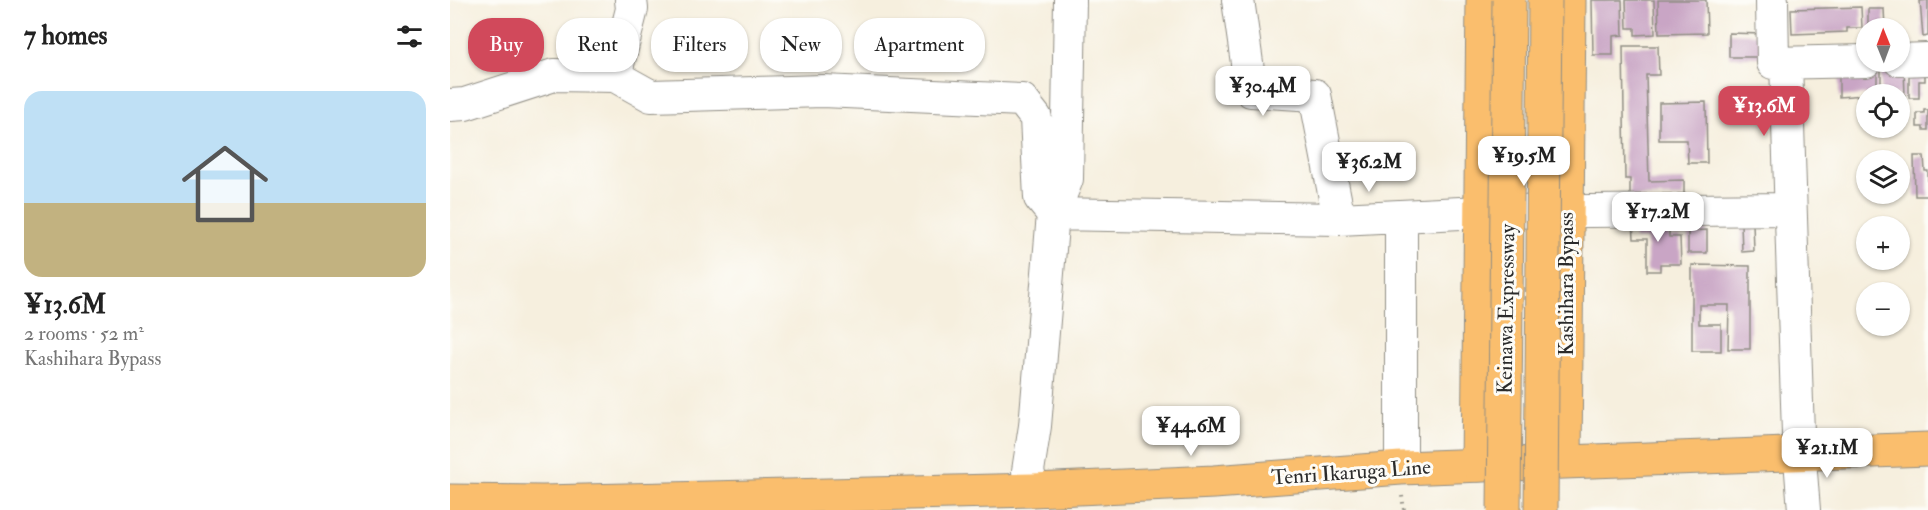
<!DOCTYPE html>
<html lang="en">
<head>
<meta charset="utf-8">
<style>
  :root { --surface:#fff; --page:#f2f2f2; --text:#222; --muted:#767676; --line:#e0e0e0; --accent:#d1495b }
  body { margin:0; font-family:"IM FELL Double Pica",serif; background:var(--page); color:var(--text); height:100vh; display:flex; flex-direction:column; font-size:22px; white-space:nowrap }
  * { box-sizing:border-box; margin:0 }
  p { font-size:20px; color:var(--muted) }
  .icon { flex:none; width:33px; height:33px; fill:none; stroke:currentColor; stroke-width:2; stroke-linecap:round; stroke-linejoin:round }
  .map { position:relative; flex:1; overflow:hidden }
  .sheet { display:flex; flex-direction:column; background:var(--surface); width:450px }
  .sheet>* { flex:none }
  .hud { position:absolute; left:18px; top:18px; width:570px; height:54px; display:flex; gap:12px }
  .needle { width:39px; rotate:359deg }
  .tools { position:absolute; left:1406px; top:18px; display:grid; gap:12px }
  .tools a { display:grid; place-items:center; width:54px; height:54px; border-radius:50%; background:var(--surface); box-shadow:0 2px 4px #0004; font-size:30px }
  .price { position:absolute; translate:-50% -51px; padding:0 14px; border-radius:12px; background:#fff; color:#222; font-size:20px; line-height:39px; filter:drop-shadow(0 2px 3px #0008) }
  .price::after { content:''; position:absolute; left:50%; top:36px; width:18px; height:14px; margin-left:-9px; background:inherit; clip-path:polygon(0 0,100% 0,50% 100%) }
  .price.selected { background:var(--accent); color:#fff }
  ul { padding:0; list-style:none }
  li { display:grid; align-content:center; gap:12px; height:318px; padding:0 24px }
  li+li { border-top:2px solid var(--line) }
  li span { display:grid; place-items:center; height:186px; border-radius:18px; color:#555 }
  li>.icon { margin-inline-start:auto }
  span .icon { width:108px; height:108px; fill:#fffc; stroke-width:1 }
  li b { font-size:26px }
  h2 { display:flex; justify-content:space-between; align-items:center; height:72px; padding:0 24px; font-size:26px }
  .tag { padding:0 21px; border-radius:24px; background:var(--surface); box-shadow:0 2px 4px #0004; font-size:21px; line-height:54px }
  .tag.selected { background:var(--accent); color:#fff }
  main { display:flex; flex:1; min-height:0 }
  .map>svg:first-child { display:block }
  .building { fill:#c9a5c5 }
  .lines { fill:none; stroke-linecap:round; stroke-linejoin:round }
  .minor-casing { stroke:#908d84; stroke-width:34 }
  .major-casing { stroke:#908d84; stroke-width:35 }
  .highway-casing { stroke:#908d84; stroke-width:35 }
  .path { stroke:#908d84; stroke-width:4; stroke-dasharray:1.5 4.5; stroke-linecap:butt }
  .minor { stroke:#fff; stroke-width:32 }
  .major { stroke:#fabe6d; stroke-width:33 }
  .highway { stroke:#fabe6d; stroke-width:33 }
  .highway-bridge-casing { stroke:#908d84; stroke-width:35; stroke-linecap:butt }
  .highway-bridge { stroke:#fabe6d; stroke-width:33 }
  .labels { text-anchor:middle; stroke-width:6; stroke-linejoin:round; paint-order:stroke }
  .street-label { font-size:21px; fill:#2b2b2b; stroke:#fdfcf7 }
</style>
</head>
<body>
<main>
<section class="sheet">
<h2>7 homes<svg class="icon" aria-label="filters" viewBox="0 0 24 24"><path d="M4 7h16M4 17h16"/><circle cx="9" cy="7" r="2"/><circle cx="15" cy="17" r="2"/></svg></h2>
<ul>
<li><span style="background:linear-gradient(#bfe0f5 60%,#c2b280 0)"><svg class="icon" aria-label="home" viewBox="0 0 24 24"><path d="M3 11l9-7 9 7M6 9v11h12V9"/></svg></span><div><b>¥13.6M</b><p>2 rooms · 52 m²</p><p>Kashihara Bypass</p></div></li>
</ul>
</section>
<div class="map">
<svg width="1478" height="510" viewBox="0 0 1478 510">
  <rect width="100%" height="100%" fill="#fdfcf7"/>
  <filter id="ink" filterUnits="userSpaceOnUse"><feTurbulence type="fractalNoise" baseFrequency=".0167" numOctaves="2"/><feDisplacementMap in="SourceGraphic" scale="12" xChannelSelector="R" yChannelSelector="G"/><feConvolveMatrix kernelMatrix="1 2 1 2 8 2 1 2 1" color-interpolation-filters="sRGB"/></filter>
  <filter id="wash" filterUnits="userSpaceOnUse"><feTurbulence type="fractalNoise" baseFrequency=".008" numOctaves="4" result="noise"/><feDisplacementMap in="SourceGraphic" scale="24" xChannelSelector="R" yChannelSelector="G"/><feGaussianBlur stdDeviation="1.35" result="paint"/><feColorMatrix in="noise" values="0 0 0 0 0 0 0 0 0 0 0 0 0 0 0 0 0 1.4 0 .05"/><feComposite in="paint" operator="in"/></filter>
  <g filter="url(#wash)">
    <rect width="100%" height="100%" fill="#f6efde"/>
    <g id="blocks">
      <path class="building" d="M 1142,0 L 1172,0 L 1173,35 L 1163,36 L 1163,55 L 1143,55 Z
        M 1176,0 L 1204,0 L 1205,34 L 1185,35 L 1185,28 L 1177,28 Z
        M 1208,0 L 1256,0 L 1257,33 L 1209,34 Z
        M 1478,0 L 1478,36 L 1473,37 L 1470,1 Z
        M 1411,7 L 1412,28 L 1397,28 L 1397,32 L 1342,34 L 1341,9 Z
        M 1418,9 L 1434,9 L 1435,28 L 1418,28 Z
        M 1279,33 L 1313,34 L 1313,57 L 1279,57 Z
        M 1173,46 L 1208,46 L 1209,75 L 1196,75 L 1199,181 L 1234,180 L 1234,197 L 1180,197 L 1180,179 L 1175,179 Z
        M 1459,66 L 1475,66 L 1475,81 L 1469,81 L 1469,98 L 1459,98 Z
        M 1454,67 L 1455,97 L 1449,97 L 1449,94 L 1431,94 L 1431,68 Z
        M 1427,73 L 1427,94 L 1389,97 L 1389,74 Z
        M 1256,102 L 1257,163 L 1238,163 L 1237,140 L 1209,140 L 1209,103 Z
        M 1474,110 L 1478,110 L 1478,130 L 1473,130 L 1473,127 L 1467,127 L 1467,113 L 1474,113 Z
        M 1464,156 L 1474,156 L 1475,171 L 1478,171 L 1478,196 L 1465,196 Z
        M 1219,219 L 1219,237 L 1230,237 L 1231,264 L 1210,264 L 1210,271 L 1197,271 L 1197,239 L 1184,239 L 1183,220 Z
        M 1291,223 L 1303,223 L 1304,251 L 1292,252 Z
        M 1257,230 L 1257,253 L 1238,253 L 1238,231 Z
        M 1242,265 L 1300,266 L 1300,349 L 1278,349 L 1279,305 L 1249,305 L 1249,324 L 1271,324 L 1271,351 L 1242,351 Z"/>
    </g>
  </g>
  <g filter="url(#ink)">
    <use href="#blocks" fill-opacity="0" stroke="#908d84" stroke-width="1.5"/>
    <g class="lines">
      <g class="minor-casing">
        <path id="minor" d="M 788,0 L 801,91 L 865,95 L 889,219
          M 1322,0 L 1323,63 L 1416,61
          M 1449,60 L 1478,59
          M 1336,63 L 1348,434 L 1354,510
          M 165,76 L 182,9 L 181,0
          M 0,105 L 15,104 L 104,75 L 165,76 L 201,96 L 373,91 L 572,100 L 586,118 L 590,198 L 603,214 L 889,219 L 1031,212 L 1340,209
          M 951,217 L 951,468
          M 583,490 L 578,471 L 585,426 L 603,214 L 617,179 L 620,0"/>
      </g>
      <g class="major-casing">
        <path id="major" d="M 0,501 L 93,502 L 583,490 L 764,482 L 951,468 L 1478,449"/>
      </g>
      <g class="highway-casing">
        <path id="highway" d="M 1115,461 L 1119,0
          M 1028,465 L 1033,0"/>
      </g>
      <path class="path" d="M 952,496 L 954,510"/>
      <use href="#minor" class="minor"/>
      <use href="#major" class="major"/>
      <use href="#highway" class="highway"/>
      <g class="highway-bridge-casing">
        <path id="highway-bridge" d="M 1054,510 L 1059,0
          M 1091,510 L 1095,0"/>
      </g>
      <use href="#highway-bridge" class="highway-bridge"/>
    </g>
  </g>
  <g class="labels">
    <g class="street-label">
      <text transform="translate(1116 284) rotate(-90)" y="7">Kashihara Bypass</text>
      <text transform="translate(1056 309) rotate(-89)" y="7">Keinawa Expressway</text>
      <text transform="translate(901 472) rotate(-4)" y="7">Tenri Ikaruga Line</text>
    </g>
  </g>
</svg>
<div class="tools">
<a><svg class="needle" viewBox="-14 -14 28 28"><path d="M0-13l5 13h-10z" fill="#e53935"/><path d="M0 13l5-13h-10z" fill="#767676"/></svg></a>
<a><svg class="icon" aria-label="locate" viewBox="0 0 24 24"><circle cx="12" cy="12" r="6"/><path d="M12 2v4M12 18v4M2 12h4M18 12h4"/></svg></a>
<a><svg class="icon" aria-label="layers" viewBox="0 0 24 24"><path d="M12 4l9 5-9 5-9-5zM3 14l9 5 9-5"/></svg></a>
<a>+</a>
<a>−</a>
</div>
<b class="price" style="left:813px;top:117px">¥30.4M</b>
<b class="price selected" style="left:1314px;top:137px">¥13.6M</b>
<b class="price" style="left:1074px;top:187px">¥19.5M</b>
<b class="price" style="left:919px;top:193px">¥36.2M</b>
<b class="price" style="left:1208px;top:243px">¥17.2M</b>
<b class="price" style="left:741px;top:457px">¥44.6M</b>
<b class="price" style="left:1377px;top:479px">¥21.1M</b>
<div class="hud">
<a class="tag selected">Buy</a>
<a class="tag">Rent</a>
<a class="tag">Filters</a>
<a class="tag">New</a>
<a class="tag">Apartment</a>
</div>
</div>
</main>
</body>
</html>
